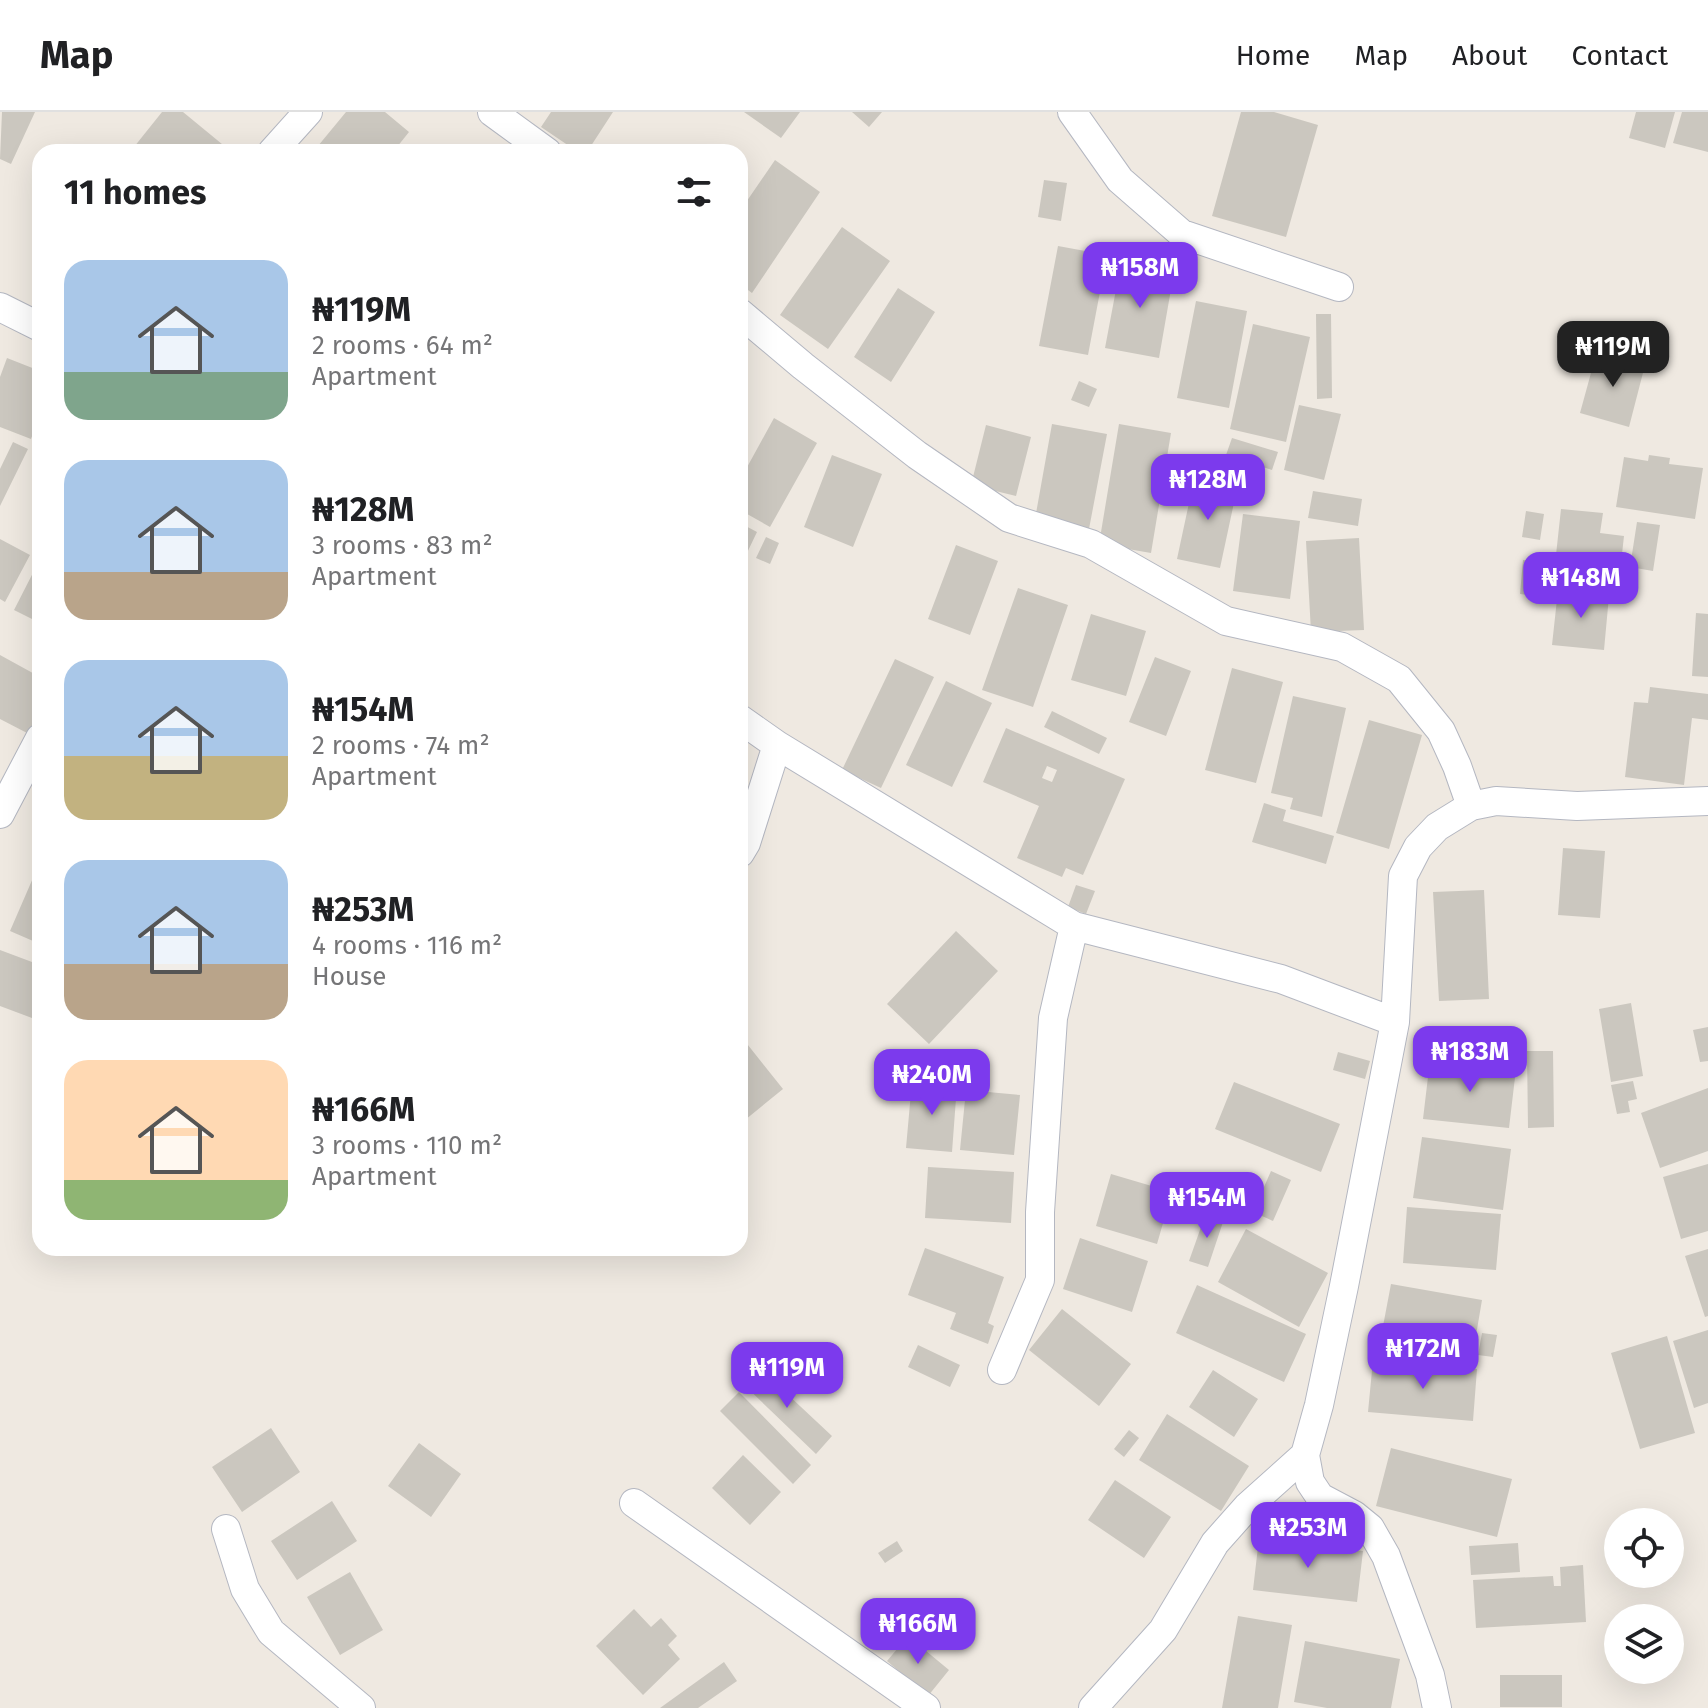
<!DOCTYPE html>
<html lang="en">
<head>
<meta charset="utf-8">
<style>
  :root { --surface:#fff; --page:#f6f6f6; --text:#202124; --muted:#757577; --line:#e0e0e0; --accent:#7c3aed }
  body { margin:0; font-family:"Fira Sans",sans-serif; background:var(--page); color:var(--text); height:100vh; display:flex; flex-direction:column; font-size:30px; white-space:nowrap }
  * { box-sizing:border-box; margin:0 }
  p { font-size:26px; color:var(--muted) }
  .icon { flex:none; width:44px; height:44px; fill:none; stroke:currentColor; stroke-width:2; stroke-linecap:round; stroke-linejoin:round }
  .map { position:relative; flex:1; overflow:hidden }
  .panel { position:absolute; left:32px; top:32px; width:716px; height:1112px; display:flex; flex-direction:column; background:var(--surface); border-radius:24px; box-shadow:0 8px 32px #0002 }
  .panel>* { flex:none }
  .fabs { position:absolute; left:1604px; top:1396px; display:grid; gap:16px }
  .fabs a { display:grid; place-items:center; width:80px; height:80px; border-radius:50%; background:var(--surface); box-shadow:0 8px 32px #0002; font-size:40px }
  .price { position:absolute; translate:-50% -68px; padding:0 18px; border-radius:16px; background:var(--accent); color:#fff; font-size:26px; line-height:52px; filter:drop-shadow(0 2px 4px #0008) }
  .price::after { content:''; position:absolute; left:50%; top:48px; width:24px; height:18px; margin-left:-12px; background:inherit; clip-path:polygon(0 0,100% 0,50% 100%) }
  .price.on { background:#222; color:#fff }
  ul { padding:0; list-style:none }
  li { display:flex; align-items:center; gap:24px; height:200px; padding:0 32px }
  li span { display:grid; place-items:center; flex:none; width:224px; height:160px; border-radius:24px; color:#555 }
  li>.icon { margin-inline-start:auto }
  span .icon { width:96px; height:96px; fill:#fffc; stroke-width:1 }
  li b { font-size:34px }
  h2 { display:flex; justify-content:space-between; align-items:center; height:96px; padding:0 32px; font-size:34px }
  header { display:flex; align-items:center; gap:48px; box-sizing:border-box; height:112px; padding:0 40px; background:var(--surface); border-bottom:2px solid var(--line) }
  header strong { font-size:38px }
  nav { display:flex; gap:44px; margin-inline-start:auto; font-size:28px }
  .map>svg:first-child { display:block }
  .building { fill:#cbc7bf; fill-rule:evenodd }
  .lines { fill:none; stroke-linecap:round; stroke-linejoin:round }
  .street-casing { stroke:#b4b7c1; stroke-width:30 }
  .street { stroke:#fff; stroke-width:28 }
</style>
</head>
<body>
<header>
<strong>Map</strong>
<nav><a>Home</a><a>Map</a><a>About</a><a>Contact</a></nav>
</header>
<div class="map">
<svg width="1708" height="1596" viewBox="0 0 1708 1596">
  <rect width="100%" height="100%" fill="#efe9e1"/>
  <path class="building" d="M 2,0 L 35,0 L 11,52 L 0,47 Z
    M 162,0 L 183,0 L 228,37 L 225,40 L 130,40 Z
    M 346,0 L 385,0 L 409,20 L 393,40 L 313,40 Z
    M 551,0 L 613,0 L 587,40 L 578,40 L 541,15 Z
    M 744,0 L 800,0 L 781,26 Z
    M 852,0 L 882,0 L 869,15 Z
    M 1241,0 L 1274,0 L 1318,13 L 1286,125 L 1212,104 Z
    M 1636,0 L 1675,0 L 1665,36 L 1629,26 Z
    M 1682,0 L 1708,0 L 1708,40 L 1673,31 Z
    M 775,48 L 820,80 L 752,181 L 740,172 L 740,99 Z
    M 1044,68 L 1067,71 L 1061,109 L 1038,105 Z
    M 842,115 L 890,149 L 828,237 L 780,203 Z
    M 1058,134 L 1107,143 L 1088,243 L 1039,234 Z
    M 1121,151 L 1174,160 L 1159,246 L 1105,236 Z
    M 898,176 L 935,200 L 891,270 L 854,245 Z
    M 1196,189 L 1247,199 L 1229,296 L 1177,286 Z
    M 1316,202 L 1331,202 L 1332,286 L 1317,287 Z
    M 1253,212 L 1310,225 L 1286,330 L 1230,317 Z
    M 1597,239 L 1645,253 L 1629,315 L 1580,301 Z
    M 7,246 L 40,259 L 40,302 L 31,327 L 0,315 L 0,265 Z
    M 1079,269 L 1097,277 L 1089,295 L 1071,288 Z
    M 1299,293 L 1341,302 L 1324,368 L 1284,358 Z
    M 774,306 L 817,331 L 770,415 L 740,398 L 740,368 Z
    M 1052,312 L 1107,322 L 1089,417 L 1035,407 Z
    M 1119,312 L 1171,321 L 1151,441 L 1099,432 Z
    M 986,313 L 1031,325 L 1016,384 L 971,373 Z
    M 1232,326 L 1278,340 L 1272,358 L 1226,343 Z
    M 13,330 L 28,337 L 0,394 L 0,357 Z
    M 832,343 L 882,362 L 853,435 L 804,415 Z
    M 1649,343 L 1670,346 L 1669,352 L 1703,356 L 1695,407 L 1616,395 L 1624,345 L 1648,349 Z
    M 1195,363 L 1238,372 L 1220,456 L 1177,447 Z
    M 1313,379 L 1362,387 L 1358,414 L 1308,406 Z
    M 1561,397 L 1603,401 L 1600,421 L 1624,424 L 1620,460 L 1555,452 Z
    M 1526,399 L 1544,402 L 1540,428 L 1522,425 Z
    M 1243,402 L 1300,409 L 1290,487 L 1233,479 Z
    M 1637,410 L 1660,413 L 1653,459 L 1630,455 Z
    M 740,411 L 757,420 L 745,445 L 740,443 Z
    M 766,425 L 779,431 L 770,452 L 756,446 Z
    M 1359,426 L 1364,518 L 1311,520 L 1306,429 Z
    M 0,427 L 30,443 L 5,490 L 0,487 Z
    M 956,433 L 998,449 L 970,523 L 928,507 Z
    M 1523,448 L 1541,450 L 1538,484 L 1520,482 Z
    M 37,453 L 40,454 L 40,511 L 14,498 Z
    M 1018,476 L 1068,493 L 1033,595 L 982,578 Z
    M 1558,478 L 1609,484 L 1604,538 L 1552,533 Z
    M 1696,501 L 1708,502 L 1708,565 L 1692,564 Z
    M 1091,502 L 1146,519 L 1126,584 L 1071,568 Z
    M 0,543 L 40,565 L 40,601 L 29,622 L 0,607 Z
    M 1155,545 L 1191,559 L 1166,624 L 1129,610 Z
    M 895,547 L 934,565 L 881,676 L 842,658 Z
    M 1232,556 L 1283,570 L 1256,671 L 1205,658 Z
    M 946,569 L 992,591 L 952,675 L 906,653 Z
    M 1650,575 L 1708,582 L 1708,608 L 1692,606 L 1684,673 L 1625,665 L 1634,590 L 1648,591 Z
    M 1293,584 L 1346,596 L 1322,705 L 1290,697 L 1293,686 L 1271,681 Z
    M 1052,599 L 1107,626 L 1099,642 L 1044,615 Z
    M 1369,608 L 1422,623 L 1389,737 L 1336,721 Z
    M 1006,616 L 1125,667 L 1083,763 L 1066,756 L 1062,765 L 1017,746 L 1039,694 L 983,670 ZM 1047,654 L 1057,658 L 1052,670 L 1042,666 Z
    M 1264,691 L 1286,698 L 1283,709 L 1334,724 L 1326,752 L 1252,730 Z
    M 1563,736 L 1605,739 L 1600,806 L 1558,803 Z
    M 33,766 L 40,769 L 40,832 L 10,819 Z
    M 1076,773 L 1095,779 L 1086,802 L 1068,795 Z
    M 1484,778 L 1489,887 L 1439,889 L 1433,780 Z
    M 956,819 L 998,859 L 929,932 L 887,892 Z
    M 0,838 L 40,853 L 40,909 L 0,894 Z
    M 1631,891 L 1643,964 L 1611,970 L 1599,897 Z
    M 1708,915 L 1708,949 L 1700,950 L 1693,918 Z
    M 740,923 L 783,977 L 740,1012 Z
    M 1527,939 L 1553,939 L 1554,1015 L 1528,1016 Z
    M 1338,940 L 1370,949 L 1365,967 L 1333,958 Z
    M 1430,948 L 1516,957 L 1509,1016 L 1423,1007 Z
    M 912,969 L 957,973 L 952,1040 L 906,1036 Z
    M 1633,969 L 1637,987 L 1628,989 L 1630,1000 L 1617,1002 L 1611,973 Z
    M 1234,970 L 1340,1012 L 1321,1060 L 1215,1017 Z
    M 1708,976 L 1708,1039 L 1660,1056 L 1641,1001 Z
    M 966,978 L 1020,983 L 1014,1043 L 960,1038 Z
    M 1422,1025 L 1511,1037 L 1503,1098 L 1413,1086 Z
    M 1708,1052 L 1708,1119 L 1681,1127 L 1663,1065 Z
    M 928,1055 L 1014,1060 L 1011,1111 L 925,1106 Z
    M 1271,1059 L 1291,1068 L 1273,1109 L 1253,1100 Z
    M 1111,1062 L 1172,1080 L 1157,1132 L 1096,1114 Z
    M 1407,1095 L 1501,1102 L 1496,1158 L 1403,1151 Z
    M 1206,1101 L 1224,1107 L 1208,1155 L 1189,1149 Z
    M 1246,1117 L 1328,1161 L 1299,1215 L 1218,1170 Z
    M 1080,1126 L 1148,1149 L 1132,1200 L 1063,1177 Z
    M 925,1136 L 1004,1165 L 988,1211 L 994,1214 L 988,1232 L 950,1217 L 956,1201 L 908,1183 Z
    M 1708,1137 L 1708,1204 L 1705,1205 L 1685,1144 Z
    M 1391,1172 L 1482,1188 L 1472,1247 L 1380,1230 Z
    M 1197,1173 L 1306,1222 L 1284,1270 L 1176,1221 Z
    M 1062,1197 L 1131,1252 L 1099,1294 L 1029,1238 Z
    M 1708,1218 L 1708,1291 L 1694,1296 L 1673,1229 Z
    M 1482,1221 L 1497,1223 L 1493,1245 L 1478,1243 Z
    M 1667,1224 L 1695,1321 L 1640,1337 L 1611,1241 Z
    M 918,1233 L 960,1253 L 950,1275 L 908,1255 Z
    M 1373,1248 L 1477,1257 L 1473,1309 L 1368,1300 Z
    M 756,1253 L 832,1324 L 816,1342 L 741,1270 Z
    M 1213,1258 L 1258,1287 L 1234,1325 L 1189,1295 Z
    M 739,1280 L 811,1353 L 793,1372 L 720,1299 Z
    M 1167,1302 L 1249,1354 L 1221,1399 L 1139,1348 Z
    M 271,1316 L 300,1360 L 242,1400 L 212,1355 Z
    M 1129,1318 L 1139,1326 L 1124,1345 L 1114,1337 Z
    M 419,1331 L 461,1362 L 431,1405 L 388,1374 Z
    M 1391,1336 L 1512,1367 L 1497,1425 L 1376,1394 Z
    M 743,1343 L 781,1380 L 750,1413 L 712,1376 Z
    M 1115,1368 L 1171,1405 L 1144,1446 L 1088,1408 Z
    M 332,1389 L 357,1429 L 297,1468 L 271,1429 Z
    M 1259,1426 L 1363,1439 L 1357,1490 L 1253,1478 Z
    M 897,1429 L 903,1439 L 885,1451 L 878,1441 Z
    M 1518,1431 L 1520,1460 L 1471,1463 L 1469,1434 Z
    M 1583,1453 L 1586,1510 L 1476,1516 L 1473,1468 L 1553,1464 L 1554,1474 L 1561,1474 L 1560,1455 Z
    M 350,1460 L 383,1518 L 340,1543 L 307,1485 Z
    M 634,1497 L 651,1515 L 661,1506 L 677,1524 L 668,1533 L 680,1547 L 643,1583 L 596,1534 Z
    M 1238,1504 L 1292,1513 L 1278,1596 L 1222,1596 Z
    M 908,1524 L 949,1558 L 928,1584 L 887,1549 Z
    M 1305,1529 L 1400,1547 L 1391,1596 L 1327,1596 L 1294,1590 Z
    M 724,1550 L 737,1569 L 698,1596 L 660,1596 Z
    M 1500,1563 L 1562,1563 L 1562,1595 L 1500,1595 Z"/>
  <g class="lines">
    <g class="street-casing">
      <path id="street" d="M 492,0 L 547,40
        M 1072,0 L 1120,68 L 1182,122 L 1339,175
        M 272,40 L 308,0
        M 0,195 L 40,215
        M 740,201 L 803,254 L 917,343 L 1009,406 L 1091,432 L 1226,509 L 1342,535 L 1399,567 L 1441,619 L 1457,654 L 1471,694
        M 740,607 L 777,633 L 1074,814 L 1281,867 L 1395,910
        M 0,702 L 40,626
        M 740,741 L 746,731 L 777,633
        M 1002,1258 L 1040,1168 L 1040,1100 L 1053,906 L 1074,814
        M 634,1391 L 926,1596
        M 226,1417 L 245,1477 L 271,1520 L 361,1596
        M 1093,1596 L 1163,1518 L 1215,1431 L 1247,1395 L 1305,1343
        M 1437,1596 L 1430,1563 L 1386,1444 L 1370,1416 L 1354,1403 L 1320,1385 L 1310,1370 L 1305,1343 L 1319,1293 L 1344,1174 L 1395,910 L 1403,764 L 1418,735 L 1437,715 L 1471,694 L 1496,689 L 1577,694 L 1708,689"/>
    </g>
    <use href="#street" class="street"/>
  </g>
</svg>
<div class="fabs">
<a><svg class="icon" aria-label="locate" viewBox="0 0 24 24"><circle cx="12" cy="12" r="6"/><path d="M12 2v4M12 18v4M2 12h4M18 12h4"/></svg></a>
<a><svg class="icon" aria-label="layers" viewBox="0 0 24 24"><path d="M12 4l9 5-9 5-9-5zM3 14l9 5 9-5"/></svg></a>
</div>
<b class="price" style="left:1140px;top:198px">₦158M</b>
<b class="price on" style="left:1613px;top:277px">₦119M</b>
<b class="price" style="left:1208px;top:410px">₦128M</b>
<b class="price" style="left:1581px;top:508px">₦148M</b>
<b class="price" style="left:1470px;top:982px">₦183M</b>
<b class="price" style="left:932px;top:1005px">₦240M</b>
<b class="price" style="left:1207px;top:1128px">₦154M</b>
<b class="price" style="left:1423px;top:1279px">₦172M</b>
<b class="price" style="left:787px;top:1298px">₦119M</b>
<b class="price" style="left:1308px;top:1458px">₦253M</b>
<b class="price" style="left:918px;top:1554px">₦166M</b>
<section class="panel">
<h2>11 homes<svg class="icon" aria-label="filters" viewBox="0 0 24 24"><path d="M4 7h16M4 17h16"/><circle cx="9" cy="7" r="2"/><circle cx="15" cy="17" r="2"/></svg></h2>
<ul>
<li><span style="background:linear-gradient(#a9c7e8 70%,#7fa58c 0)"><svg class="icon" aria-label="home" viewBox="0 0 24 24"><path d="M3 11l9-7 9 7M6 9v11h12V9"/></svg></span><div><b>₦119M</b><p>2 rooms · 64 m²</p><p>Apartment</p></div></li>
<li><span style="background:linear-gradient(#a9c7e8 70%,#b9a48a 0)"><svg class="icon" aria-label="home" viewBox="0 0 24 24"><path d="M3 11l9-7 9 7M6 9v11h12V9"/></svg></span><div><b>₦128M</b><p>3 rooms · 83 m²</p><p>Apartment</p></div></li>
<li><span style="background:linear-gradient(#a9c7e8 60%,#c2b280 0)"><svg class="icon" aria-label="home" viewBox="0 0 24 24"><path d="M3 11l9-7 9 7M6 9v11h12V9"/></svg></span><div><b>₦154M</b><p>2 rooms · 74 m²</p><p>Apartment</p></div></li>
<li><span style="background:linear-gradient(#a9c7e8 65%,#b9a48a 0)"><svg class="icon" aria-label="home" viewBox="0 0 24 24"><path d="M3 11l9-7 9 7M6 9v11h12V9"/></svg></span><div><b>₦253M</b><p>4 rooms · 116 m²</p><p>House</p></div></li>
<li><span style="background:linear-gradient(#ffd9b3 75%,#8fb573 0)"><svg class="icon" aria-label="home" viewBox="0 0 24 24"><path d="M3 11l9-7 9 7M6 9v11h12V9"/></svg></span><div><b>₦166M</b><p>3 rooms · 110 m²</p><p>Apartment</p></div></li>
</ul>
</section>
</div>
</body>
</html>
